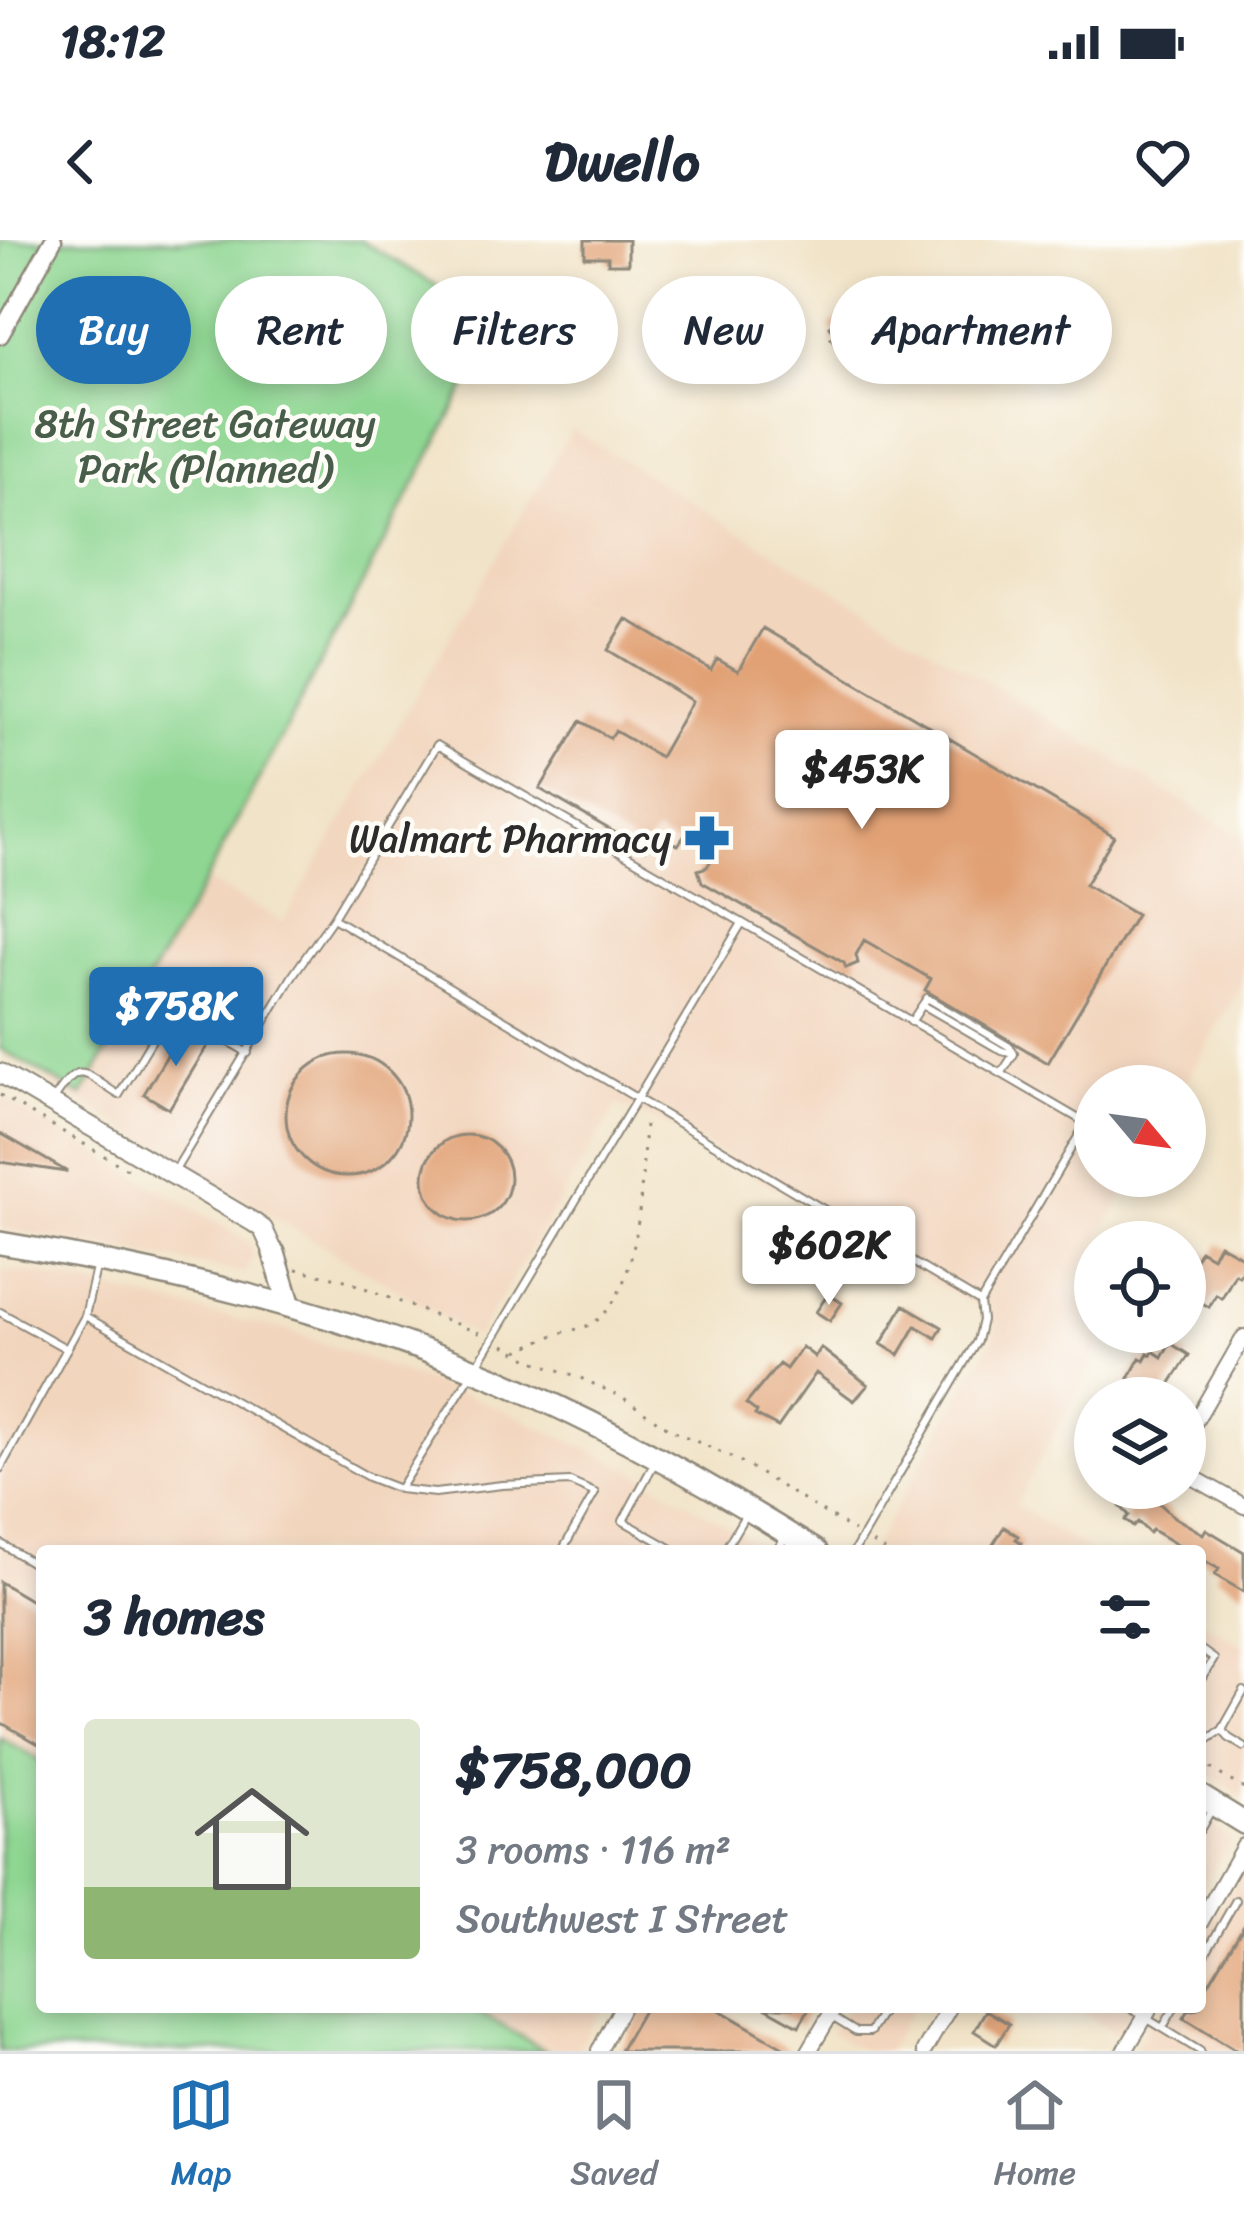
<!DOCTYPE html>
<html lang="en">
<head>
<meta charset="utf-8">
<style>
  :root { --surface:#fff; --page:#f2f2f3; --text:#1f2937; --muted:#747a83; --line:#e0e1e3; --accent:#1f6fb2 }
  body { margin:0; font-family:Sriracha,sans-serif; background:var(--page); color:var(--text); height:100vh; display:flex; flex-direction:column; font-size:45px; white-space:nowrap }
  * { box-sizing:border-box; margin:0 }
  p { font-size:39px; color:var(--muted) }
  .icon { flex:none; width:66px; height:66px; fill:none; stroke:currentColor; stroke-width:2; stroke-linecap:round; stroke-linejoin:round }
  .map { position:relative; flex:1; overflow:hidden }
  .panel { position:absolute; left:36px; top:1305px; width:1170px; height:468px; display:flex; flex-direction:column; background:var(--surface); border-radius:12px; box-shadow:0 6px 18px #0003 }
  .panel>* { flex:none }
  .banner { position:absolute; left:36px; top:36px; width:1173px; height:108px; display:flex; gap:24px }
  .needle { width:78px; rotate:119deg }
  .controls { position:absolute; left:1074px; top:825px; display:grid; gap:24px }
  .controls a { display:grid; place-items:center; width:132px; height:132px; border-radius:50%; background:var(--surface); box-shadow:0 6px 18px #0003; font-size:60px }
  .price { position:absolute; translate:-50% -102px; padding:0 27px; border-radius:12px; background:#fff; color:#222; font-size:39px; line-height:78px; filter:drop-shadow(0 3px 6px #0008) }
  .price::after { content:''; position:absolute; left:50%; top:72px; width:36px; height:27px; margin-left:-18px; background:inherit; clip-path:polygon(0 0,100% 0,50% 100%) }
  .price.current { background:var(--accent); color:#fff }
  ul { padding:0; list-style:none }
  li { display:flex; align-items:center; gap:36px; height:300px; padding:0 48px }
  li+li { border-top:3px solid var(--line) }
  li span { display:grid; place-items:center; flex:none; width:336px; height:240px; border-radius:12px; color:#555 }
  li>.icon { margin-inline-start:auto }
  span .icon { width:144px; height:144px; fill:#fffc; stroke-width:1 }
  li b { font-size:51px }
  h2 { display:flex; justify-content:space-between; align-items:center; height:144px; padding:0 48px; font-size:51px }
  .tag { padding:0 42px; border-radius:54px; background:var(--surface); box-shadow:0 6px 18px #0003; font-size:42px; line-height:108px }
  .tag.current { background:var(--accent); color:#fff }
  .status { display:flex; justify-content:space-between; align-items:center; height:84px; padding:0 60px; background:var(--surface); direction:ltr }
  .status svg { height:33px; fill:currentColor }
  header { display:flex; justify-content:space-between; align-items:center; height:156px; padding:0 48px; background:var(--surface); font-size:54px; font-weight:700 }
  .tabs { display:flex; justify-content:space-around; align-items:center; height:168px; border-top:3px solid var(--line); background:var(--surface); font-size:33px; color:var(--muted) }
  .tabs a { display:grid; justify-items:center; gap:6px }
  .tabs .current { color:var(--accent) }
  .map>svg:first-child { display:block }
  .built { fill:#f2d5bd }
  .green { fill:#8ed692; stroke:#5c805e; stroke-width:3 }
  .building { fill:#e1a175 }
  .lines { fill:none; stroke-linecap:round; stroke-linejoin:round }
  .service-casing { stroke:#8e8779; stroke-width:10 }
  .minor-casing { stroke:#8e8779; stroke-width:18 }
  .tertiary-casing { stroke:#8e8779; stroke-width:21 }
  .secondary-casing { stroke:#8e8779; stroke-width:22 }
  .primary-casing { stroke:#8e8779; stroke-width:26 }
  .path { stroke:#8e8779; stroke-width:3; stroke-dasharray:3 9; stroke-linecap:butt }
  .service { stroke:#fff; stroke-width:6 }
  .minor { stroke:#fff; stroke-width:14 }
  .tertiary { stroke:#fff; stroke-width:16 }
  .secondary { stroke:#fff; stroke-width:18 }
  .primary { stroke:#fff; stroke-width:21 }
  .labels { text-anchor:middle; stroke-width:9; stroke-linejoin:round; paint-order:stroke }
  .park-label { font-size:39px; fill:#495e4a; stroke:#fdfcf7 }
  .poi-label { font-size:39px; fill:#2b2b2b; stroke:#fdfcf7; text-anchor:end }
</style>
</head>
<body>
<div class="status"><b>18:12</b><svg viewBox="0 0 49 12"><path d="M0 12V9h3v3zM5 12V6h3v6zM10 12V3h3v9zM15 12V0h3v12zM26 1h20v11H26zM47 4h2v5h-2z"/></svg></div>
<header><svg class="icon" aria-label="back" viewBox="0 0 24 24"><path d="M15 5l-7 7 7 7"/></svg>Dwello<svg class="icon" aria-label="heart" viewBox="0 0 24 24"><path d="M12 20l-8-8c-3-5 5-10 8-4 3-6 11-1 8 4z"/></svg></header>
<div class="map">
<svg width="1244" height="1811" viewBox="0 0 1244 1811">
  <rect width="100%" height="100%" fill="#fdfcf7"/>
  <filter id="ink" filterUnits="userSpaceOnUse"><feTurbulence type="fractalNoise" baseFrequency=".00833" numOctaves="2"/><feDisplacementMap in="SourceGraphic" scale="24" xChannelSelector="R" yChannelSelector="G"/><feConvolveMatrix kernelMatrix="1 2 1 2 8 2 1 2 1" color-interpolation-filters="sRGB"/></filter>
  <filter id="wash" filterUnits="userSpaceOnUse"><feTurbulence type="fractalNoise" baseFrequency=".004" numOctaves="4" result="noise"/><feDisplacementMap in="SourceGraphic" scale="48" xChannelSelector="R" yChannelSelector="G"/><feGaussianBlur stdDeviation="2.7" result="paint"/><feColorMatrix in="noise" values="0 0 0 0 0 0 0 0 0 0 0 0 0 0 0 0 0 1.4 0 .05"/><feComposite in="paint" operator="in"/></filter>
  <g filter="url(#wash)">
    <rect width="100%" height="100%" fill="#f1e3c7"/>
    <path class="built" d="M 572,189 L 1244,599 L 1244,740 L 1184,846 L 1095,846 L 1095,936 L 1134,936 L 1069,1052 L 1095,1069 L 1095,1092 L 1112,1092 L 1015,1265 L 1089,1311 L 871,1311 L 995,1095 L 991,1067 L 964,1061 L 688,895 L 617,865 L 477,1097 L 50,844 L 75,806 L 99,820 L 208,642 L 283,682 Z
      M 0,856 L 248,1001 L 253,1015 L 245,1033 L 0,988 Z
      M 0,1031 L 41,1034 L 289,1091 L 496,1167 L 632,1230 L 771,1311 L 42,1311 L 42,1522 L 0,1498 Z
      M 1200,1379 L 1244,1407 L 1244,1557 L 1200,1529 Z
      M 1200,1578 L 1232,1598 L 1200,1652 Z
      M 1244,1628 L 1244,1811 L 1134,1811 L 1161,1767 L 1200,1767 L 1200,1701 Z
      M 469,1767 L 603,1767 L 576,1811 L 546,1811 Z
      M 846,1767 L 913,1767 L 887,1811 L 862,1811 L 830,1793 Z
      M 1072,1767 L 1133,1767 L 1118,1794 Z"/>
    <path class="green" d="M 0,0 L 360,0 L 500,83 L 205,641 L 82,856 L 0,809 Z
      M 0,1498 L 42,1522 L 42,1767 L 469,1767 L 546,1811 L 0,1811 Z"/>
    <g id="blocks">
      <path class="building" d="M 585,0 L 628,0 L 628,24 L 608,24 L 608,17 L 585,17 Z
        M 851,70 L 867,92 L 885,79 L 896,94 L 875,109 L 880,116 L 857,133 L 831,98 L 836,95 L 830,86 Z
        M 627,379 L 711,430 L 717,419 L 738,431 L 763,388 L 1114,596 L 1085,645 L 1136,675 L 1048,823 L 925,750 L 931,739 L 864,700 L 856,715 L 858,723 L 846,728 L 844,723 L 702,642 L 698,630 L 707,627 L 716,612 L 685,595 L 678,605 L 655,593 L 645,610 L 540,549 L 581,481 L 610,498 L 615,491 L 660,517 L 692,461 L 608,410 Z
        M 182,790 L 208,805 L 169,869 L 144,854 Z
        M286 875a61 61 0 1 1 122 0a61 61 0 1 1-122 0Z
        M 0,893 L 66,931 L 66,932 L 0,922 Z
        M424 938a43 43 0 1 1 86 0a43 43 0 1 1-86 0Z
        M 1219,1004 L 1244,1018 L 1244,1027 L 1239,1036 L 1235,1034 L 1222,1058 L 1216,1055 L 1209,1067 L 1202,1063 L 1198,1070 L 1186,1063 L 1190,1057 L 1185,1054 L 1185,1037 L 1200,1010 L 1212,1017 Z
        M 828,1054 L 842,1063 L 830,1081 L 816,1072 Z
        M 904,1065 L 942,1087 L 936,1098 L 916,1086 L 899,1115 L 881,1104 Z
        M 1170,1103 L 1189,1115 L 1161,1158 L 1140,1158 L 1129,1152 L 1131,1148 L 1129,1147 L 1133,1140 L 1129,1138 L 1140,1118 L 1144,1120 L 1148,1113 L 1151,1115 L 1153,1111 L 1162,1117 Z
        M 802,1107 L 815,1117 L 821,1108 L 868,1145 L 854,1161 L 816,1133 L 778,1187 L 755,1175 L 757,1172 L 746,1164 L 779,1124 L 786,1129 Z
        M 1136,1248 L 1153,1262 L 1155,1259 L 1174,1277 L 1203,1294 L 1206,1289 L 1244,1312 L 1244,1352 L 1215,1335 L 1219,1329 L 1200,1318 L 1200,1311 L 1188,1311 L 1152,1290 L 1149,1293 L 1138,1282 L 1133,1287 L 1125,1280 L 1129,1275 L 1120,1266 Z
        M 1004,1287 L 1018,1296 L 1016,1299 L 1022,1303 L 1018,1311 L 989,1311 Z
        M 0,1342 L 42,1367 L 42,1506 L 0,1482 Z
        M 1244,1685 L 1244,1811 L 1238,1811 L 1184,1778 L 1190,1768 L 1193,1770 L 1200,1767 L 1200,1758 Z
        M 645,1767 L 714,1767 L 790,1811 L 620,1811 Z
        M 765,1767 L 810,1767 L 799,1786 Z
        M 986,1770 L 1009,1784 L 996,1805 L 974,1791 Z"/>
    </g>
  </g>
  <g filter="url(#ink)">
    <use href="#blocks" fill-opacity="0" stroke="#8e8779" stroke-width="3"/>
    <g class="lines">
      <g class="service-casing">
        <path id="service" d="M 333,678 L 980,1062
          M 923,765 L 1002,811 L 1014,814
          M 911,782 L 927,758 L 1010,807 L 1014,814 L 1001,834
          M 55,858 C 81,818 84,834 119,855 L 171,768 L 248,813
          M 174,932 L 293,735 L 333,678 L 437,505 L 1086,883 L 980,1063 L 982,1080 L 977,1101 L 854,1311
          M 0,1072 L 67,1109
          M 85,1076 L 368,1237 L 399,1249 L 435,1253 L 502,1245 L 570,1242 L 595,1253 L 562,1311
          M 478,1124 L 742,683
          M 655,1222 L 623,1281 L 676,1311
          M 0,1229 L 85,1076 L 96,1028
          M 399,1249 L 471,1135
          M 0,1303 L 42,1329
          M 724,1311 L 747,1272
          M 776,1311 L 786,1296
          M 1200,1409 L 1214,1419 L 1200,1441
          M 1244,1451 L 1222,1490 L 1229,1498 L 1244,1507
          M 1200,1507 L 1204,1502 L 1222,1490
          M 1200,1590 L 1213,1567
          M 1200,1723 L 1236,1660
          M 1128,1767 L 1200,1811
          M 830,1776 L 856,1792 L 870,1792 L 886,1767
          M 1163,1787 L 1175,1767"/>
      </g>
      <g class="minor-casing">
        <path id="minor" d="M 1185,1199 L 1244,1097
          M 1185,1226 L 1189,1235 L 1244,1266
          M 1200,1683 L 1244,1606
          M 599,1811 L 622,1767
          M 809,1811 L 835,1767
          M 924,1811 L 949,1768
          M 1125,1811 L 1151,1767"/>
      </g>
      <g class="tertiary-casing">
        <path id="tertiary" d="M 0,95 L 53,0"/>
      </g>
      <g class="secondary-casing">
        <path id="secondary" d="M 0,833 L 253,982 L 263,989 L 274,1013"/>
      </g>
      <g class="primary-casing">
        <path id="primary" d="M 0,1003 C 162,1030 324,1068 477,1131 C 595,1179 708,1243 816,1311
          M 274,1013 L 290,1066
          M 1200,1556 L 1244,1583"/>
      </g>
      <path class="path" d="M 0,855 L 132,932
        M 296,1029 L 342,1039 L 484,1095
        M 504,1105 L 533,1121 L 576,1136 L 622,1157 L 671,1190 L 738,1220 L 854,1291
        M 518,1111 C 529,1106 540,1100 552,1096 C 566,1090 584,1090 596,1081 C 643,1046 641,938 645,885
        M 872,1303 L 886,1311
        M 1200,1522 L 1244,1549"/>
      <use href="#service" class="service"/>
      <use href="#minor" class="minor"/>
      <use href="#tertiary" class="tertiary"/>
      <use href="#secondary" class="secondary"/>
      <use href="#primary" class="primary"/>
    </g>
  </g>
  <defs>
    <g id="pharmacy-bare" transform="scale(3.6)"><path d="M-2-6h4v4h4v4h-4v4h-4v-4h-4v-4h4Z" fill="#1f6fb2" stroke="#fdfcf7" stroke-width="2.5" paint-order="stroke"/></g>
  </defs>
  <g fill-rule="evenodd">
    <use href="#pharmacy-bare" x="707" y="598"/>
  </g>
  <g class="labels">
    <g class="park-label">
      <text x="205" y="197">8th Street Gateway<tspan x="205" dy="45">Park (Planned)</tspan></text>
    </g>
    <g class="poi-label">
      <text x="671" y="612">Walmart Pharmacy</text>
    </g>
  </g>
</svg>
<div class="controls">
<a><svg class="needle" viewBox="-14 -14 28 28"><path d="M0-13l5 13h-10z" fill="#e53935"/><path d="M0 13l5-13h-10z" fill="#747a83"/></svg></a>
<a><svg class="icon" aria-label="locate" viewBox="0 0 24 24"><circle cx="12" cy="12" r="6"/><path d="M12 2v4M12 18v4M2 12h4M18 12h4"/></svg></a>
<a><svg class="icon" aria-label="layers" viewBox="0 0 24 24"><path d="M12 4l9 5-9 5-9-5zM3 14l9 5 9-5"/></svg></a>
</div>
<b class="price" style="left:862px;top:592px">$453K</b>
<b class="price current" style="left:176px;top:829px">$758K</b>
<b class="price" style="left:829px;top:1068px">$602K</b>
<div class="banner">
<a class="tag current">Buy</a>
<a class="tag">Rent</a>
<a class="tag">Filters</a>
<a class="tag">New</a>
<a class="tag">Apartment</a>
</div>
<section class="panel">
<h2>3 homes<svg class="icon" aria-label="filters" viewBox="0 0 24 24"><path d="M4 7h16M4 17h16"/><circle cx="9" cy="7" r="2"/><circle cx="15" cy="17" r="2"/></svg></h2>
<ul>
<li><span style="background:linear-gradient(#dfe7d0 70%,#8fb573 0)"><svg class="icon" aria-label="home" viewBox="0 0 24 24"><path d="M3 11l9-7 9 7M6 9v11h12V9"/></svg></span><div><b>$758,000</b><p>3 rooms · 116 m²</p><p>Southwest I Street</p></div></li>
</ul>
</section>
</div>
<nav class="tabs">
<a class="current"><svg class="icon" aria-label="map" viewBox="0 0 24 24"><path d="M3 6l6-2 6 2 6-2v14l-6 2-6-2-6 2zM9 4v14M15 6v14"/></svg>Map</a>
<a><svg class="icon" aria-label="saved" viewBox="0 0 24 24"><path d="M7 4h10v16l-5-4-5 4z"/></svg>Saved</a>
<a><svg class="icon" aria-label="home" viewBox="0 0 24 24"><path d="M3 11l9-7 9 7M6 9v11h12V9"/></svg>Home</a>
</nav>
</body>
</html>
